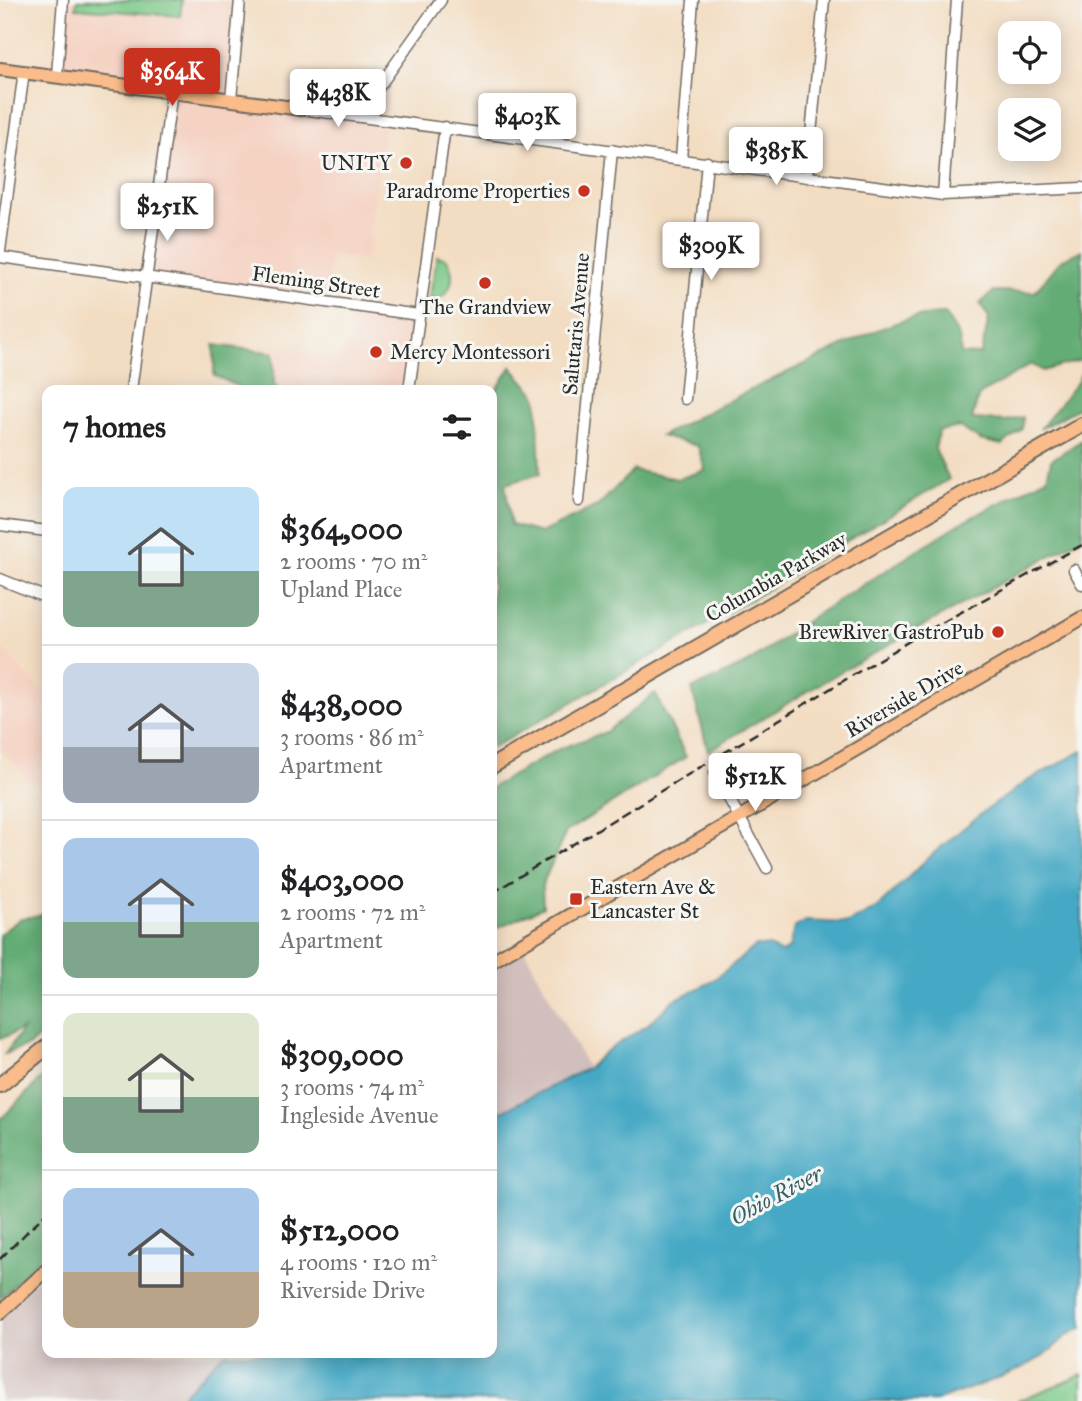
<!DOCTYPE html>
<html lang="en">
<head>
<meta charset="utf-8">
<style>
  :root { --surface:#fff; --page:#f6f6f6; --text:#202124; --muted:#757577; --line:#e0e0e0; --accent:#c8321e }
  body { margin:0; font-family:"IM FELL Great Primer",serif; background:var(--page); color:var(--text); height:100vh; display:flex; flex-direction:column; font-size:26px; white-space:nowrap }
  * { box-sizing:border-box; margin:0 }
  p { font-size:23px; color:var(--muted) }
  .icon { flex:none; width:38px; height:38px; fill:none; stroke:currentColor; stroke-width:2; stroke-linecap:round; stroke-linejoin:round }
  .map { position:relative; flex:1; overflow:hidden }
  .sheet { position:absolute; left:42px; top:385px; width:455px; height:973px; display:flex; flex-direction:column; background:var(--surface); border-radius:14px; box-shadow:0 4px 18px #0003 }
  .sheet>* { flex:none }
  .controls { position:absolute; left:998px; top:21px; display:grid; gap:14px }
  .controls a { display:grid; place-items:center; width:63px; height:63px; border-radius:14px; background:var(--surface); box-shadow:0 4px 18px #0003; font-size:35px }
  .price { position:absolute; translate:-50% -60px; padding:0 16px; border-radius:7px; background:#fff; color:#222; font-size:23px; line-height:46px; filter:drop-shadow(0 2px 4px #0008) }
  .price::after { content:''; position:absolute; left:50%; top:42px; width:21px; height:16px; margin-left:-10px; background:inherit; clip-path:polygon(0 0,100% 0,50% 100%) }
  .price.active { background:var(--accent); color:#fff }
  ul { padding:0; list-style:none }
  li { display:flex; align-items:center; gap:21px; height:175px; padding:0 21px }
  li+li { border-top:2px solid var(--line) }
  li span { display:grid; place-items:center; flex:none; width:196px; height:140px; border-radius:14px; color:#555 }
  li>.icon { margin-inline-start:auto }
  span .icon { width:84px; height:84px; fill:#fffc; stroke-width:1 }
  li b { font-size:30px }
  h2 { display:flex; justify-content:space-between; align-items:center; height:84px; padding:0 21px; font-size:30px }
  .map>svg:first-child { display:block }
  .built { fill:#f5d2c2 }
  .industrial { fill:#d1bfbd }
  .green { fill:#7ac887; stroke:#527a59; stroke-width:2 }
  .forest { fill:#63ac74; stroke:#476c50; stroke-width:2 }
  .water { fill:#44a8c4; stroke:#386a78; stroke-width:2 }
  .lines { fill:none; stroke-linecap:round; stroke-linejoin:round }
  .minor-casing { stroke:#716960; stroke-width:13 }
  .major-casing { stroke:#716960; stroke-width:16 }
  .highway-casing { stroke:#716960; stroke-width:18 }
  .minor { stroke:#fff; stroke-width:10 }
  .major { stroke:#f9bc8a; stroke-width:12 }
  .highway { stroke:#f9bc8a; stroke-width:14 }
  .rail { stroke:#2b2b2b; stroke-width:2.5; stroke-dasharray:10 5; stroke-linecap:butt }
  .poi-dot { fill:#c8321e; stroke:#f6f6f2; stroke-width:2.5 }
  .labels { text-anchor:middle; stroke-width:6; stroke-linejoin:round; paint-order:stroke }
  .poi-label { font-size:21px; fill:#2b2b2b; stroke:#f6f6f2; text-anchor:end }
  .street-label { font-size:21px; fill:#2b2b2b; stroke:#f6f6f2 }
  .water-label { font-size:23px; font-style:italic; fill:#355d68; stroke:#f6f6f2 }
</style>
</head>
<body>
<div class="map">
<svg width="1082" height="1401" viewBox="0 0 1082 1401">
  <rect width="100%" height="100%" fill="#f6f6f2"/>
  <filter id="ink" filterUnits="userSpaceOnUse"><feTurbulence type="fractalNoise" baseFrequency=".0143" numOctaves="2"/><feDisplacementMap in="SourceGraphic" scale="14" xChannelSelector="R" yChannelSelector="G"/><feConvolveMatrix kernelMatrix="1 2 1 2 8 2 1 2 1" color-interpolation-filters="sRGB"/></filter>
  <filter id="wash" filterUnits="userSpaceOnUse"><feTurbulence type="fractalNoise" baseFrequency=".00686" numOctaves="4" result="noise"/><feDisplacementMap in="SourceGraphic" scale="28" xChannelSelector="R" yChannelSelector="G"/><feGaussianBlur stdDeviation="1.57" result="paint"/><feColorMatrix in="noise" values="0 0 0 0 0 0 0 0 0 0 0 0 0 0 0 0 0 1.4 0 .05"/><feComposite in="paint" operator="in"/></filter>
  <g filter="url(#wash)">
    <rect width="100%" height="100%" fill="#f3ddc2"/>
    <path class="built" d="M 63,0 L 240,0 L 231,99 L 385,119 L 366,260 L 332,256 L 324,302 L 146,278 L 172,91 L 57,75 Z
      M 351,315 L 409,323 L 399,390 L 254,390 L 260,346 L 345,357 Z
      M 0,647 L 47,696 L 47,798 L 3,752 L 0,753 Z"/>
    <path class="industrial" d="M 521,944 L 588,1068 L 492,1116 L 492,961 Z
      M 47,1270 L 47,1353 L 224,1353 L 177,1401 L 0,1401 L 0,1313 Z"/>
    <path class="green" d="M 77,0 L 182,0 L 180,16 L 76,8 Z
      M 437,256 L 447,259 C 457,276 452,299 429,300 Z
      M 1082,1375 L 1082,1401 L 1017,1401 Z"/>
    <path class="forest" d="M 1082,250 L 1082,360 L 1043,371 L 1031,364 L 979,395 L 972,419 L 1006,421 L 1023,417 L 1022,429 L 1002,445 L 980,440 L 960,427 L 939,431 L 935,449 L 949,479 L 755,597 L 492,748 L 492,397 L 511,367 L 537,396 L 540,474 L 505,484 L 511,525 L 541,533 L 599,505 L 633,470 L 678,479 L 705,470 L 698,446 L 661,436 C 713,408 766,382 820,357 C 859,338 902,314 945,314 L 959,337 L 961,354 L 981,355 L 989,318 L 980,304 L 994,291 L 1035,292 L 1061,260 Z
      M 214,345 L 274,353 L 274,385 L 280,390 L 245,390 L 214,375 Z
      M 1082,372 L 1082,406 L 1040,429 L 1078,381 Z
      M 1082,440 L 1082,538 L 840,672 L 708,751 L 692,689 L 748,663 L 814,616 L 959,524 L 1047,478 L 1051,460 Z
      M 655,693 L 686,757 L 566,832 L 542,885 L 543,907 L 492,930 L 492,787 L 559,749 L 606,732 Z
      M 47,914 L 47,1030 L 30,1045 L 5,1054 L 23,1029 L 0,1039 L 0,934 L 20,919 Z
      M 47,1073 L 47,1255 L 0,1298 L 0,1120 Z"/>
    <path class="water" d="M 1082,751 L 1082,1328 C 1063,1335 1062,1342 1047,1353 C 1023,1372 965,1390 935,1401 L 177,1401 L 224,1353 L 492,1353 L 492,1116 L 588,1068 L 605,1052 L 646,1026 L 674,1000 L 711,982 L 756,946 L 769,946 L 781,953 L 789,948 L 794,928 L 806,921 L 848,923 L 877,908 L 928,858 L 978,816 L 1027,781 Z"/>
  </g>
  <g filter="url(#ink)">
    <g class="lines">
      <g class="minor-casing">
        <path id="minor" d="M 57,75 L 63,0
          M 231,99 L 240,0
          M 301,109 L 943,195 L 1082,188
          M 358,116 L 441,0
          M 681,159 L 693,0
          M 807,175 L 824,0
          M 943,195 L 957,0
          M 0,251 L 24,71
          M 0,257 L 419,315
          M 131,390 L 172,91
          M 409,390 L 445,127
          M 685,399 L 707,162
          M 579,501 L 612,150
          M 0,525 L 47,531
          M 1074,570 L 1082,584
          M 0,579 L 47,598
          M 715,773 L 767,868"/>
      </g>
      <g class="major-casing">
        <path id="major" d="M 0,69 L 301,109
          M 492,961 L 1082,618
          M 0,1313 L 47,1270"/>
      </g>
      <g class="highway-casing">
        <path id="highway" d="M 492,766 L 1082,425
          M 0,1085 L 47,1047"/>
      </g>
      <use href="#minor" class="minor"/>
      <use href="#major" class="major"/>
      <use href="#highway" class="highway"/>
      <path class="rail" d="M 492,893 L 911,640 L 1082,545
        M 0,1259 L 47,1212"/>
    </g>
  </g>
  <g class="poi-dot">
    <circle cx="406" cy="163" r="7"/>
    <circle cx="584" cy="191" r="7"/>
    <circle cx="485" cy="283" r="7"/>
    <circle cx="376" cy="352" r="7"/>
    <circle cx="998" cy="632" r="7"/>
    <rect x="569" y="892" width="14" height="14" rx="3.5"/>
  </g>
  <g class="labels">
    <g class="poi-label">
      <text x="392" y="170">UNITY</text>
      <text x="570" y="198">Paradrome Properties</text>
      <text x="485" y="314" text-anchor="middle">The Grandview</text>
      <text x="390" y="359" text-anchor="start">Mercy Montessori</text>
      <text x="984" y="639">BrewRiver GastroPub</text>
      <text x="590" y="894" text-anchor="start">Eastern Ave &amp;<tspan x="590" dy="24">Lancaster St</tspan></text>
    </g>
    <g class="street-label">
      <text transform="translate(316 282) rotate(8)" y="7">Fleming Street</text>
      <text transform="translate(576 324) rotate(-85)" y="7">Salutaris Avenue</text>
      <text transform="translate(776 577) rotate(-30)" y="7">Columbia Parkway</text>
      <text transform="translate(904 699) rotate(-30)" y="7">Riverside Drive</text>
    </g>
    <g class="water-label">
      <text transform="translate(776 1195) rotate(-28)" y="8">Ohio River</text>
    </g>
  </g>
</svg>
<div class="controls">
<a><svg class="icon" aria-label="locate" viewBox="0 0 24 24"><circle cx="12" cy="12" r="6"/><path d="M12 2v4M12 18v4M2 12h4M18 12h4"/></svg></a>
<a><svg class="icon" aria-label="layers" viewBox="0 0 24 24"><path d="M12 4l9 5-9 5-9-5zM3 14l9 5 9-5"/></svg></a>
</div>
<b class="price active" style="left:172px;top:108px">$364K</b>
<b class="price" style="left:338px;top:129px">$438K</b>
<b class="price" style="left:527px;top:153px">$403K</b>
<b class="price" style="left:776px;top:187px">$385K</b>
<b class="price" style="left:167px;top:243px">$251K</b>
<b class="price" style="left:711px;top:282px">$309K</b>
<b class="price" style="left:755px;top:813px">$512K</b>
<section class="sheet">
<h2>7 homes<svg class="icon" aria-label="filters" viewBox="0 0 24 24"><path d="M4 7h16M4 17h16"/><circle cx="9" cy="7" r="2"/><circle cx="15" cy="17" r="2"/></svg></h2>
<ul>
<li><span style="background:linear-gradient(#bfe0f5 60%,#7fa58c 0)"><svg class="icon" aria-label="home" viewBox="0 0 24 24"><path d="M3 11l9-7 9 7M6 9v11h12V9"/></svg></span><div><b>$364,000</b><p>2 rooms · 70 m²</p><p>Upland Place</p></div></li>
<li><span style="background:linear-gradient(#c9d6e8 60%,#9aa5b1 0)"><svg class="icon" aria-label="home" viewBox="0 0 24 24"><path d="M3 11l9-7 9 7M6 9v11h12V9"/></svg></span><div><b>$438,000</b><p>3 rooms · 86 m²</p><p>Apartment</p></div></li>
<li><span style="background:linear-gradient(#a9c7e8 60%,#7fa58c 0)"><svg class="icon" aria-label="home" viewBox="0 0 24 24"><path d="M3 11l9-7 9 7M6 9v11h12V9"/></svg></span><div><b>$403,000</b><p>2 rooms · 72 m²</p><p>Apartment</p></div></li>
<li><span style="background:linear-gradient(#dfe7d0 60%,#7fa58c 0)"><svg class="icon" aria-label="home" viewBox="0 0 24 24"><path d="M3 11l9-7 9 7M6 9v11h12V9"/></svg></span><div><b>$309,000</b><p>3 rooms · 74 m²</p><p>Ingleside Avenue</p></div></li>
<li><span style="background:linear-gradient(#a9c7e8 60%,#b9a48a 0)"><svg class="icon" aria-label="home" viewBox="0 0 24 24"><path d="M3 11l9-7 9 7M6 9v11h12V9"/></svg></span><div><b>$512,000</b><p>4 rooms · 120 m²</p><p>Riverside Drive</p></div></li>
</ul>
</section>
</div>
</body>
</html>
